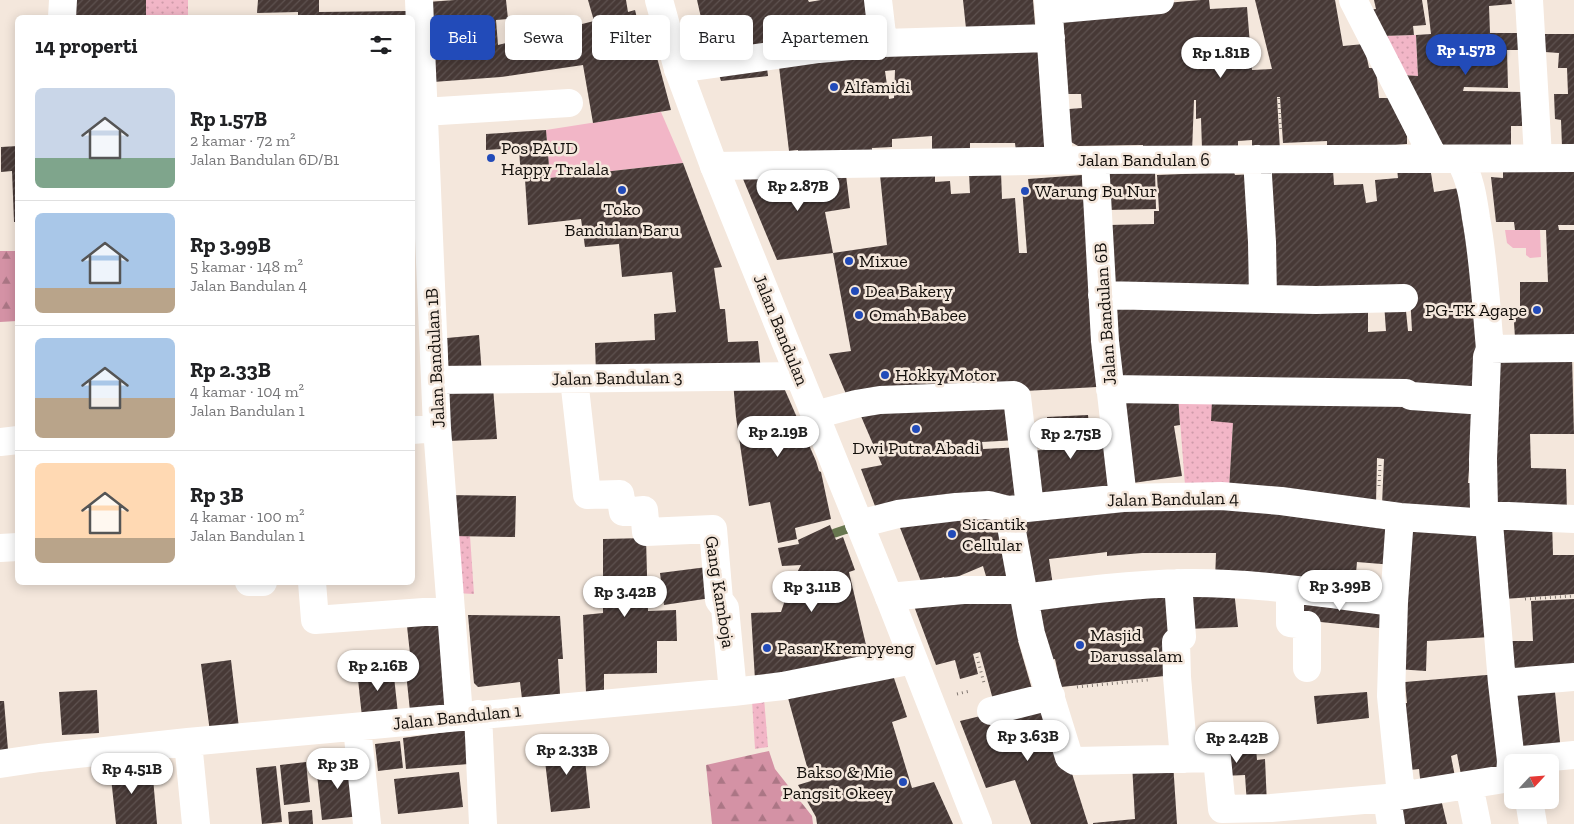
<!DOCTYPE html>
<html lang="id">
<head>
<meta charset="utf-8">
<style>
  :root { --surface:#fff; --page:#f2f2f2; --text:#202124; --muted:#757577; --line:#e0e0e0; --accent:#224bb9 }
  body { margin:0; font-family:"Zilla Slab",serif; background:var(--page); color:var(--text); height:100vh; display:flex; flex-direction:column; font-size:19px; white-space:nowrap }
  * { box-sizing:border-box; margin:0 }
  p { font-size:16px; color:var(--muted) }
  .icon { flex:none; width:28px; height:28px; fill:none; stroke:currentColor; stroke-width:2; stroke-linecap:round; stroke-linejoin:round }
  .map { position:relative; flex:1; overflow:hidden }
  .side { position:absolute; left:15px; top:15px; width:400px; height:570px; display:flex; flex-direction:column; background:var(--surface); border-radius:8px; box-shadow:0 2px 12px #0003 }
  .side>* { flex:none }
  .banner { position:absolute; left:430px; top:15px; width:475px; height:45px; display:flex; gap:10px }
  .needle { width:32px; rotate:64deg }
  .buttons { position:absolute; left:1504px; top:754px; display:grid; gap:10px }
  .buttons a { display:grid; place-items:center; width:55px; height:55px; border-radius:8px; background:var(--surface); box-shadow:0 2px 12px #0003; font-size:25px }
  .price { position:absolute; translate:-50% -42px; padding:0 11px; border-radius:18px; background:#fff; color:#222; font-size:16px; line-height:32px; filter:drop-shadow(0 1px 2px #0008) }
  .price::after { content:''; position:absolute; left:50%; top:30px; width:15px; height:11px; margin-left:-8px; background:inherit; clip-path:polygon(0 0,100% 0,50% 100%) }
  .price.on { background:var(--accent); color:#fff }
  ul { padding:0; list-style:none }
  li { display:flex; align-items:center; gap:15px; height:125px; padding:0 20px }
  li+li { border-top:1px solid var(--line) }
  li span { display:grid; place-items:center; flex:none; width:140px; height:100px; border-radius:8px; color:#555 }
  li>.icon { margin-inline-start:auto }
  span .icon { width:60px; height:60px; fill:#fffc; stroke-width:1 }
  li b { font-size:21px }
  h2 { display:flex; justify-content:space-between; align-items:center; height:60px; padding:0 20px; font-size:21px }
  .tag { padding:0 18px; border-radius:8px; background:var(--surface); box-shadow:0 2px 12px #0003; font-size:18px; line-height:45px }
  .tag.on { background:var(--accent); color:#fff }
  .map>svg:first-child { display:block }
  .green { fill:#f2b6c7 }
  .forest { fill:url(#forest-firs) }
  .garden { fill:url(#garden-dots) }
  .lines { fill:none; stroke-linecap:round; stroke-linejoin:round }
  .stream { stroke:#67774f; stroke-width:9 }
  .building { fill:url(#building-hatch); fill-rule:evenodd }
  .path { stroke:#827972; stroke-width:3; stroke-dasharray:1 4; stroke-linecap:butt }
  .minor { stroke:#fff; stroke-width:28 }
  .major { stroke:#fff; stroke-width:28 }
  .poi-dot { fill:#224bb9; stroke:#f4e7dc; stroke-width:2 }
  .labels { text-anchor:middle; stroke-width:5; stroke-linejoin:round; paint-order:stroke }
  .poi-label { font-size:18px; fill:#130f0b; stroke:#f4e7dc; text-anchor:start }
  .street-label { font-size:18px; fill:#130f0b; stroke:#f4e7dc }
</style>
</head>
<body>
<div class="map">
<svg width="1574" height="824" viewBox="0 0 1574 824">
  <defs>
    <pattern id="forest-firs" width="22" height="20" patternUnits="userSpaceOnUse" patternTransform="scale(1.25)"><rect width="22" height="20" fill="#d492a5"/><path d="M5 1l3.5 6h-7zM16 11l3.5 6h-7z" fill="#ab7685"/></pattern>
    <pattern id="garden-dots" width="8" height="8" patternUnits="userSpaceOnUse" patternTransform="scale(1.25)"><rect width="8" height="8" fill="#f2b6c7"/><path d="M2 2h.1M6 6h.1" fill="none" stroke="#cf9baa" stroke-width="1.8" stroke-linecap="round"/></pattern>
    <pattern id="building-hatch" width="6" height="6" patternUnits="userSpaceOnUse" patternTransform="scale(1.25)"><rect width="6" height="6" fill="#473936"/><path d="M-1 1l2-2M0 6l6-6M5 7l2-2" fill="none" stroke="#5e5250"/></pattern>
  </defs>
  <rect width="100%" height="100%" fill="#f4e7dc"/>
  <path class="green" d="M 661,112 L 683,163 L 550,178 L 546,130 Z
    M 1505,230 L 1540,230 L 1541,257 L 1530,258 L 1526,255 L 1526,248 L 1513,248 L 1507,243 Z"/>
  <path class="forest" d="M 0,251 L 17,251 L 17,321 L 0,322 Z
    M 769,751 L 775,769 L 812,816 L 813,824 L 712,824 L 706,765 Z"/>
  <path class="garden" d="M 146,0 L 188,0 L 188,17 L 146,18 Z
    M 1416,35 L 1418,76 L 1402,75 L 1382,36 Z
    M 1178,395 L 1213,398 L 1233,423 L 1229,489 L 1185,485 Z
    M 451,536 L 470,536 L 474,594 L 455,593 Z
    M 764,698 L 768,747 L 755,749 L 752,700 Z"/>
  <g class="lines">
    <path class="stream" d="M 835,533 L 847,529"/>
  </g>
  <path class="building" d="M 66,0 L 146,0 L 146,18 L 66,18 Z
    M 258,0 L 319,0 L 319,12 L 407,11 L 408,18 L 298,18 L 298,12 L 257,13 Z
    M 455,0 L 506,0 L 508,19 L 496,20 L 498,45 L 594,21 L 588,0 L 626,0 L 628,12 L 635,10 L 646,55 L 656,54 L 671,110 L 593,123 L 583,65 L 501,77 L 433,82 L 427,2 Z
    M 697,0 L 808,0 L 809,2 L 821,0 L 875,0 L 881,40 L 734,57 L 726,18 L 702,22 Z
    M 963,0 L 1033,0 L 1036,36 L 967,38 Z
    M 1201,0 L 1209,0 L 1210,9 L 1247,7 L 1252,70 L 1272,69 L 1255,0 L 1335,0 L 1343,46 L 1364,44 L 1369,68 L 1376,68 L 1379,98 L 1390,98 L 1407,136 L 1407,144 L 1327,151 L 1327,141 L 1283,143 L 1280,97 L 1277,97 L 1280,151 L 1252,151 L 1252,140 L 1238,141 L 1238,148 L 1202,149 L 1201,118 L 1196,119 L 1196,100 L 1194,100 L 1192,152 L 1143,153 L 1143,145 L 1078,146 L 1071,142 L 1069,109 L 1082,108 L 1081,94 L 1067,94 L 1060,12 Z
    M 1374,0 L 1422,0 L 1426,25 L 1413,26 L 1414,35 L 1382,36 L 1369,10 L 1376,9 Z
    M 1427,0 L 1511,0 L 1512,4 L 1489,6 L 1490,33 L 1519,33 L 1519,50 L 1507,50 L 1508,88 L 1464,87 L 1463,91 L 1522,92 L 1522,126 L 1511,126 L 1511,148 L 1442,147 L 1402,75 L 1418,76 L 1416,35 L 1431,34 Z
    M 1544,34 L 1574,34 L 1574,147 L 1562,147 L 1561,120 L 1555,119 L 1554,94 L 1568,94 L 1567,68 L 1558,68 L 1559,53 L 1545,52 Z
    M 1043,47 L 1049,150 L 1016,151 L 1015,143 L 970,143 L 970,149 L 932,149 L 932,136 L 892,139 L 892,147 L 872,148 L 872,154 L 798,157 L 798,150 L 789,151 L 778,58 ZM 895,70 L 894,98 L 889,99 L 885,71 Z
    M 766,59 L 768,76 L 721,81 L 716,65 Z
    M 546,130 L 550,178 L 683,163 L 722,267 L 714,268 L 720,309 L 725,309 L 728,342 L 758,341 L 761,371 L 596,374 L 595,343 L 655,340 L 654,314 L 676,312 L 672,272 L 622,277 L 619,244 L 585,247 L 581,219 L 528,225 L 525,179 L 521,179 L 519,148 L 486,150 L 486,134 Z
    M 18,146 L 18,222 L 14,222 L 12,171 L 1,172 L 1,147 Z
    M 1430,167 L 1434,192 L 1459,188 L 1470,255 L 1481,388 L 1116,381 L 1108,225 L 1154,224 L 1154,211 L 1159,211 L 1157,175 L 1234,172 L 1235,175 L 1255,174 L 1259,292 L 1368,307 L 1368,332 L 1386,331 L 1384,303 L 1405,301 L 1408,331 L 1412,331 L 1410,295 L 1275,294 L 1261,173 L 1333,170 L 1334,185 L 1363,184 L 1366,203 L 1377,201 L 1375,180 L 1398,178 L 1397,168 Z
    M 1106,170 L 1155,171 L 1156,209 L 1106,210 Z
    M 1503,170 L 1574,170 L 1574,225 L 1558,225 L 1559,230 L 1574,230 L 1574,338 L 1515,338 L 1513,307 L 1520,307 L 1520,282 L 1548,282 L 1546,230 L 1515,230 L 1514,222 L 1496,222 L 1491,177 L 1503,178 Z
    M 1001,172 L 1002,199 L 1015,198 L 1019,253 L 1027,253 L 1022,187 L 1029,187 L 1028,179 L 1082,175 L 1097,387 L 849,401 L 829,354 L 851,351 L 833,253 L 887,245 L 880,175 L 935,174 L 935,182 L 950,181 L 951,194 L 970,193 L 969,173 Z
    M 846,175 L 850,208 L 825,212 L 833,253 L 777,260 L 743,179 Z
    M 479,335 L 482,375 L 448,376 L 447,338 Z
    M 1572,356 L 1574,434 L 1530,434 L 1531,468 L 1566,469 L 1567,513 L 1488,512 L 1493,358 Z
    M 733,381 L 781,381 L 816,461 L 819,471 L 821,472 L 831,519 L 795,528 L 797,539 L 778,543 L 770,502 L 749,506 L 736,417 Z
    M 493,387 L 497,439 L 448,441 L 447,388 Z
    M 1117,395 L 1178,395 L 1180,425 L 1174,426 L 1182,476 L 1133,483 Z
    M 1013,398 L 1017,440 L 982,442 L 983,449 L 1021,447 L 1027,496 L 878,514 L 861,469 L 882,465 L 857,407 Z
    M 1212,401 L 1478,403 L 1471,443 L 1468,483 L 1477,483 L 1476,519 L 1382,505 L 1384,459 L 1377,458 L 1376,504 L 1229,489 L 1233,423 L 1211,421 Z
    M 1088,415 L 1089,425 L 1106,423 L 1113,492 L 1035,501 L 1027,451 L 1043,450 L 1042,436 L 1049,435 L 1047,417 Z
    M 449,495 L 516,496 L 515,537 L 451,536 Z
    M 1170,502 L 1397,521 L 1394,565 L 1357,562 L 1354,595 L 1215,581 L 1216,553 L 1142,553 L 1107,556 L 1107,552 L 1049,559 L 1054,592 L 1026,595 L 1012,516 Z
    M 989,509 L 1007,547 L 1013,582 L 988,583 L 983,566 L 945,582 L 944,577 L 922,584 L 897,520 Z
    M 1496,520 L 1552,521 L 1553,555 L 1574,555 L 1574,594 L 1503,599 Z
    M 1405,524 L 1486,526 L 1490,637 L 1427,641 L 1426,671 L 1396,669 Z
    M 830,525 L 836,540 L 843,537 L 855,570 L 849,572 L 870,662 L 755,680 L 751,613 L 781,612 L 789,588 L 801,565 L 782,566 L 778,548 L 799,544 L 798,540 Z
    M 646,538 L 648,611 L 676,610 L 677,641 L 657,641 L 657,673 L 604,674 L 604,692 L 586,693 L 583,615 L 603,613 L 603,539 Z
    M 707,567 L 711,598 L 664,605 L 660,573 Z
    M 1176,588 L 1174,675 L 1061,687 L 1055,659 L 1044,661 L 1028,601 Z
    M 1182,588 L 1234,590 L 1238,627 L 1186,629 Z
    M 1019,593 L 1029,638 L 1018,641 L 1034,696 L 995,707 L 980,652 L 973,654 L 978,674 L 960,679 L 955,660 L 936,665 L 911,598 Z
    M 1292,593 L 1390,606 L 1388,629 L 1292,619 Z
    M 1574,599 L 1574,674 L 1505,680 L 1502,641 L 1533,641 L 1531,601 Z
    M 442,614 L 452,707 L 410,711 L 405,663 L 411,663 L 406,617 Z
    M 468,615 L 560,616 L 563,659 L 558,659 L 560,694 L 522,699 L 520,682 L 478,687 L 474,683 Z
    M 231,660 L 239,728 L 210,732 L 201,664 Z
    M 393,667 L 398,714 L 362,717 L 357,670 Z
    M 892,672 L 907,717 L 892,722 L 912,788 L 934,782 L 953,824 L 817,824 L 816,817 L 798,785 L 811,781 L 788,698 Z
    M 1498,674 L 1508,774 L 1462,780 L 1457,754 L 1451,756 L 1456,782 L 1421,787 L 1419,769 L 1410,770 L 1396,704 L 1407,703 L 1405,682 Z
    M 1554,682 L 1561,752 L 1513,757 L 1506,686 Z
    M 97,690 L 99,733 L 62,735 L 59,692 Z
    M 1367,692 L 1369,718 L 1317,724 L 1314,696 Z
    M 1049,699 L 1069,764 L 1088,824 L 1031,824 L 1015,780 L 986,788 L 960,721 L 993,713 L 1000,735 L 1010,733 L 1004,711 Z
    M 0,701 L 4,701 L 8,750 L 0,751 Z
    M 468,729 L 469,764 L 406,769 L 403,738 Z
    M 1255,737 L 1257,760 L 1265,759 L 1267,805 L 1247,805 L 1245,775 L 1223,776 L 1196,754 L 1195,741 Z
    M 583,740 L 590,808 L 551,812 L 543,744 Z
    M 400,741 L 403,768 L 378,771 L 375,744 Z
    M 131,757 L 134,780 L 153,778 L 157,824 L 116,824 L 109,759 Z
    M 355,761 L 361,816 L 322,820 L 316,765 Z
    M 306,762 L 310,802 L 284,805 L 280,765 Z
    M 1173,762 L 1177,824 L 1093,824 L 1093,823 L 1135,819 L 1132,763 Z
    M 276,766 L 282,822 L 262,824 L 256,768 Z
    M 459,772 L 463,807 L 398,814 L 394,779 Z
    M 1440,795 L 1447,824 L 1397,824 L 1392,802 Z
    M 312,810 L 313,824 L 289,824 L 288,812 Z"/>
  <g class="lines">
    <path class="path" d="M 1279,98 L 1281,130
      M 1379,486 L 1380,464
      M 1525,599 L 1574,596
      M 977,657 L 984,683
      M 1077,687 L 1148,680
      M 957,694 L 970,691"/>
    <path class="minor" d="M 419,0 L 437,428 L 459,716
      M 878,0 L 883,43
      M 1048,0 L 1059,160
      M 1353,0 L 1434,158
      M 1529,0 L 1538,157
      M 1049,10 L 1160,0
      M 62,18 L 63,0
      M 678,69 L 819,49 L 883,43 L 1051,38
      M 423,112 L 569,103
      M 1257,159 L 1262,242 L 1263,298
      M 1095,160 L 1105,341 L 1123,498
      M 714,166 L 1095,160 L 1574,158
      M 1102,295 L 1316,300 L 1404,298
      M 1490,349 L 1574,348
      M 574,379 L 587,495 L 620,494 L 623,512 L 644,510 L 646,532 L 713,529 L 719,600 L 725,608 L 733,692
      M 435,380 L 799,376
      M 1110,389 L 1406,393 L 1411,396 L 1485,401
      M 815,415 L 856,404 L 880,400 L 1014,395 L 1017,397 L 1030,507
      M 412,430 L 437,428
      M 0,442 L 18,440
      M 1008,510 L 1031,634 L 1069,757 L 1075,761 L 1217,758 L 1222,809 L 1271,808 L 1387,798 L 1504,779 L 1510,774 L 1511,761 L 1502,683 L 1489,523 L 1484,509 L 1483,459 L 1487,357 L 1490,349 C 1486,305 1484,261 1476,218 C 1473,197 1470,177 1459,159
      M 1485,515 L 1574,519
      M 1400,517 L 1394,602 L 1391,696 L 1401,795
      M 859,524 L 898,514 L 956,507 L 989,505 L 1008,510 L 1123,498 L 1221,496 L 1281,501 L 1400,517 L 1489,523
      M 0,548 L 18,547
      M 249,582 L 263,582
      M 312,582 L 315,620 L 451,610
      M 1178,583 L 1182,637 L 1176,642 L 1177,677 L 1184,759
      M 1290,590 L 1290,623 L 1307,625 L 1307,668
      M 889,597 L 963,590 L 1022,590
      M 1024,598 C 1078,591 1132,584 1186,583 C 1255,582 1325,594 1394,602
      M 1502,683 L 1574,677
      M 991,711 L 1051,696
      M 478,714 L 483,824
      M 357,727 L 367,824
      M 188,742 L 196,824
      M 1511,761 L 1574,755
      M 0,764 L 40,758 L 188,742 L 733,692 L 783,686 L 913,660
      M 1469,785 L 1477,824
      M 1387,798 L 1391,824
      M 1529,800 L 1533,824"/>
    <path class="major" d="M 659,0 L 678,69 L 714,166 L 889,597 L 978,824"/>
  </g>
  <g class="poi-dot">
    <circle cx="834" cy="87" r="5"/>
    <circle cx="491" cy="158" r="5"/>
    <circle cx="622" cy="190" r="5"/>
    <circle cx="1025" cy="191" r="5"/>
    <circle cx="849" cy="261" r="5"/>
    <circle cx="855" cy="291" r="5"/>
    <circle cx="1537" cy="310" r="5"/>
    <circle cx="859" cy="315" r="5"/>
    <circle cx="885" cy="375" r="5"/>
    <circle cx="916" cy="429" r="5"/>
    <circle cx="952" cy="534" r="5"/>
    <circle cx="1080" cy="645" r="5"/>
    <circle cx="767" cy="648" r="5"/>
    <circle cx="903" cy="782" r="5"/>
  </g>
  <g class="labels">
    <g class="poi-label">
      <text x="844" y="93">Alfamidi</text>
      <text x="501" y="154">Pos PAUD<tspan x="501" dy="21">Happy Tralala</tspan></text>
      <text x="1035" y="197">Warung Bu Nur</text>
      <text x="622" y="215" text-anchor="middle">Toko<tspan x="622" dy="21">Bandulan Baru</tspan></text>
      <text x="859" y="267">Mixue</text>
      <text x="865" y="297">Dea Bakery</text>
      <text x="1527" y="316" text-anchor="end">PG-TK Agape</text>
      <text x="869" y="321">Omah Babee</text>
      <text x="895" y="381">Hokky Motor</text>
      <text x="916" y="454" text-anchor="middle">Dwi Putra Abadi</text>
      <text x="962" y="530">Sicantik<tspan x="962" dy="21">Cellular</tspan></text>
      <text x="1090" y="641">Masjid<tspan x="1090" dy="21">Darussalam</tspan></text>
      <text x="777" y="654">Pasar Krempyeng</text>
      <text x="893" y="778" text-anchor="end">Bakso &amp; Mie<tspan x="893" dy="21">Pangsit Okeey</tspan></text>
    </g>
    <g class="street-label">
      <text x="1144" y="166">Jalan Bandulan 6</text>
      <text transform="translate(1105 314) rotate(-94)" y="6">Jalan Bandulan 6B</text>
      <text transform="translate(781 330) rotate(68)" y="6">Jalan Bandulan</text>
      <text transform="translate(435 358) rotate(-93)" y="6">Jalan Bandulan 1B</text>
      <text transform="translate(617 378) rotate(-1)" y="6">Jalan Bandulan 3</text>
      <text transform="translate(1173 499) rotate(-1)" y="6">Jalan Bandulan 4</text>
      <text transform="translate(720 592) rotate(81)" y="6">Gang Kamboja</text>
      <text transform="translate(457 717) rotate(-6)" y="6">Jalan Bandulan 1</text>
    </g>
  </g>
</svg>
<div class="buttons">
<a><svg class="needle" viewBox="-14 -14 28 28"><path d="M0-13l5 13h-10z" fill="#e53935"/><path d="M0 13l5-13h-10z" fill="#757577"/></svg></a>
</div>
<b class="price on" style="left:1466px;top:76px">Rp 1.57B</b>
<b class="price" style="left:1221px;top:79px">Rp 1.81B</b>
<b class="price" style="left:798px;top:212px">Rp 2.87B</b>
<b class="price" style="left:778px;top:458px">Rp 2.19B</b>
<b class="price" style="left:1071px;top:460px">Rp 2.75B</b>
<b class="price" style="left:1340px;top:612px">Rp 3.99B</b>
<b class="price" style="left:812px;top:613px">Rp 3.11B</b>
<b class="price" style="left:625px;top:618px">Rp 3.42B</b>
<b class="price" style="left:378px;top:692px">Rp 2.16B</b>
<b class="price" style="left:1028px;top:762px">Rp 3.63B</b>
<b class="price" style="left:1237px;top:764px">Rp 2.42B</b>
<b class="price" style="left:567px;top:776px">Rp 2.33B</b>
<b class="price" style="left:338px;top:790px">Rp 3B</b>
<b class="price" style="left:132px;top:795px">Rp 4.51B</b>
<div class="banner">
<a class="tag on">Beli</a>
<a class="tag">Sewa</a>
<a class="tag">Filter</a>
<a class="tag">Baru</a>
<a class="tag">Apartemen</a>
</div>
<section class="side">
<h2>14 properti<svg class="icon" aria-label="filters" viewBox="0 0 24 24"><path d="M4 7h16M4 17h16"/><circle cx="9" cy="7" r="2"/><circle cx="15" cy="17" r="2"/></svg></h2>
<ul>
<li><span style="background:linear-gradient(#c9d6e8 70%,#7fa58c 0)"><svg class="icon" aria-label="home" viewBox="0 0 24 24"><path d="M3 11l9-7 9 7M6 9v11h12V9"/></svg></span><div><b>Rp 1.57B</b><p>2 kamar · 72 m²</p><p>Jalan Bandulan 6D/B1</p></div></li>
<li><span style="background:linear-gradient(#a9c7e8 75%,#b9a48a 0)"><svg class="icon" aria-label="home" viewBox="0 0 24 24"><path d="M3 11l9-7 9 7M6 9v11h12V9"/></svg></span><div><b>Rp 3.99B</b><p>5 kamar · 148 m²</p><p>Jalan Bandulan 4</p></div></li>
<li><span style="background:linear-gradient(#a9c7e8 60%,#b9a48a 0)"><svg class="icon" aria-label="home" viewBox="0 0 24 24"><path d="M3 11l9-7 9 7M6 9v11h12V9"/></svg></span><div><b>Rp 2.33B</b><p>4 kamar · 104 m²</p><p>Jalan Bandulan 1</p></div></li>
<li><span style="background:linear-gradient(#ffd9b3 75%,#b9a48a 0)"><svg class="icon" aria-label="home" viewBox="0 0 24 24"><path d="M3 11l9-7 9 7M6 9v11h12V9"/></svg></span><div><b>Rp 3B</b><p>4 kamar · 100 m²</p><p>Jalan Bandulan 1</p></div></li>
</ul>
</section>
</div>
</body>
</html>
